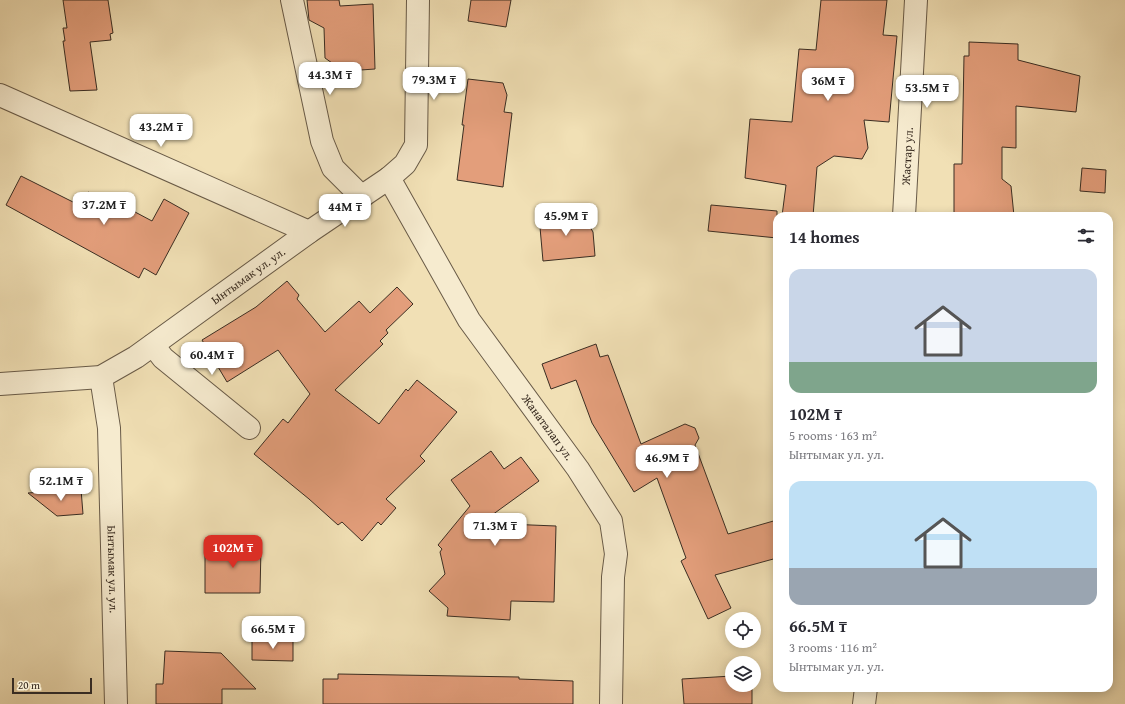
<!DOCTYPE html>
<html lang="en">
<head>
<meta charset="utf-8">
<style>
  :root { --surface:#fff; --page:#f7f7f7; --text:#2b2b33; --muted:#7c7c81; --accent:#d93025 }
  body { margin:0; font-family:"Gentium Book Plus",serif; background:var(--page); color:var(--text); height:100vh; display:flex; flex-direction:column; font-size:15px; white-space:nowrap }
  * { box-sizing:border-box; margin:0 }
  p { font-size:13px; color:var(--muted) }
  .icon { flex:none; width:22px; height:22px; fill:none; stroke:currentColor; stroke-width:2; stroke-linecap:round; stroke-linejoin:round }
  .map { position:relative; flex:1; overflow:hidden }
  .details { position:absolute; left:773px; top:212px; width:340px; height:480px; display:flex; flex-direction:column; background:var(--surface); border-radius:12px; box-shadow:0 2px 10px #0003 }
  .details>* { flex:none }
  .tools { position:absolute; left:725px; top:612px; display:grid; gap:8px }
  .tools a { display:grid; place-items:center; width:36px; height:36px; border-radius:50%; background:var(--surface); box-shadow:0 2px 10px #0003; font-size:20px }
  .scale { position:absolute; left:12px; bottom:10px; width:80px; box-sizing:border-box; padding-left:4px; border:2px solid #3a2d22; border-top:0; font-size:11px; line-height:14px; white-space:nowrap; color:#3a2d22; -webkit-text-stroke:3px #f6ebcf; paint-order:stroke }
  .price { position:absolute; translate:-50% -34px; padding:0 9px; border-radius:8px; background:#fff; color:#222; font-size:13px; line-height:26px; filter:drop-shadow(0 1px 2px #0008) }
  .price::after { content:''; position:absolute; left:50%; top:24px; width:12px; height:9px; margin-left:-6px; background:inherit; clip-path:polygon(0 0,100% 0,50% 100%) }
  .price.active { background:var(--accent); color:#fff }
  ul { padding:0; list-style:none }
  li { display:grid; align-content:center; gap:8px; height:212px; padding:0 16px }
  li span { display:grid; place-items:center; height:124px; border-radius:12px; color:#555 }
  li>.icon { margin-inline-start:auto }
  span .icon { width:72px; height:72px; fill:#fffc; stroke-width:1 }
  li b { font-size:17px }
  h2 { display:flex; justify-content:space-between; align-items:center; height:48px; padding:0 16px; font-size:17px }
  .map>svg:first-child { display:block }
  .building { fill:#e39e7b; stroke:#3a2d22 }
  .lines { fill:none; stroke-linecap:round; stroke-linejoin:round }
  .minor-casing { stroke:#685a47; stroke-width:24 }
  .minor { stroke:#f6ebcf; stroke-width:22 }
  .labels { text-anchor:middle; stroke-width:3; stroke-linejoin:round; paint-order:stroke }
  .street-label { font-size:12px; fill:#3a2d22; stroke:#f6ebcf }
</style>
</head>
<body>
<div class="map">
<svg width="1125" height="704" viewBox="0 0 1125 704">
  <rect width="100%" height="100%" fill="#f1e0b5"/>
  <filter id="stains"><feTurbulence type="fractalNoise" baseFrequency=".005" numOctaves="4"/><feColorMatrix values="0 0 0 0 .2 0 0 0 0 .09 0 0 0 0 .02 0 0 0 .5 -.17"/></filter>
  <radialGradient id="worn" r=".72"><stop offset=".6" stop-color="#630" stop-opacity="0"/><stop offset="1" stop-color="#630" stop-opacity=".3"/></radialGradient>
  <path class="building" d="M 63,0 L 108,0 L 113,33 L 110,34 L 111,40 L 90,42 L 97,90 L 70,91 L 63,41 L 65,41 L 63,28 L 67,28 Z
    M 307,0 L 339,0 L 340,6 L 373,4 L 375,69 L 332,72 L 332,63 L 325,58 L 324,28 L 309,20 Z
    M 471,0 L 511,0 L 506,27 L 468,21 Z
    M 821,0 L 887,0 L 883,35 L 897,36 L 889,122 L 864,120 L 868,148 L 862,159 L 834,156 L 817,167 L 813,216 L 782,216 L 786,185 L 745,178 L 750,119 L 792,122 L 799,49 L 816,50 Z
    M 969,42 L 1018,44 L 1018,60 L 1080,76 L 1076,112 L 1016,106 L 1016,148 L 1002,147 L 1002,179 L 1011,186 L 1014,216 L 954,216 L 954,164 L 962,164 L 964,56 L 969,56 Z
    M 468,79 L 503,83 L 507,95 L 504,112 L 512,113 L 503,187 L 457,180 L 464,125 L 462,125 Z
    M 1082,168 L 1106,170 L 1105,193 L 1080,191 Z
    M 21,176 L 77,204 L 80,197 L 84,199 L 88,192 L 119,207 L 120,204 L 152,221 L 164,199 L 189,213 L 156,275 L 144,268 L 139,278 L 6,205 Z
    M 711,205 L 777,211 L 777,238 L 708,231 Z
    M 582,213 L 593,232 L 595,256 L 543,261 L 539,216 Z
    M 287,281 L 299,295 L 297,299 L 325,332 L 359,301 L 370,313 L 397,287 L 413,304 L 386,330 L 388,333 L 380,341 L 383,344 L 335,390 L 379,424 L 406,389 L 408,391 L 417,380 L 457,412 L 420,456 L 425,461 L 386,499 L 396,508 L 381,525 L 378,522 L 362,541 L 342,522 L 338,525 L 309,499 L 254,454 L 283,419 L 288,423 L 310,394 L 278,350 L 227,382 L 202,340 L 256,307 Z
    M 596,344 L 600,357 L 608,355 L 641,444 L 685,424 L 695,428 L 699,438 L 695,445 L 728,534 L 777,520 L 777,558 L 715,575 L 731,608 L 708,619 L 681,561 L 686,558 L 657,478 L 634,492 L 592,423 L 576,380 L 551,389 L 542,364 Z
    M 491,451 L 504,469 L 521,457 L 539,481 L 481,523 L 556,526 L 554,602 L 511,601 L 510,620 L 447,616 L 448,608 L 429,591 L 445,574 L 440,552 L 442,549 L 438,545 L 470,506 L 451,480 Z
    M 81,489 L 83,514 L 57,516 L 28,493 Z
    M 230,540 L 236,540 L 247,547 L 261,547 L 260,593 L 205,593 L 205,548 L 213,548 Z
    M 252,639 L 293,639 L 293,661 L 252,660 Z
    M 165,651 L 221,653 L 256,689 L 222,689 L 222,704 L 156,704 L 156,684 L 163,684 Z
    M 338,674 L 519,677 L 519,679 L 573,681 L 573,704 L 323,704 L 323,679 L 338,679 Z
    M 732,676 L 732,685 L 752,685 L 752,704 L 684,704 L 682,679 Z"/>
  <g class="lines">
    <g class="minor-casing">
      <g id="minor">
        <path d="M 292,0 L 322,141 L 333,168 L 362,197"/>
        <path d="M 0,95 L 309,232"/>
        <path id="s1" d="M 389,178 L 469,320 L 578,469 L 611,521 L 616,554 L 613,577 L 611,704"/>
        <path id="s2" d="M 904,216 L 916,0"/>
        <path d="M 153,345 L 163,358 L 249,428"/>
        <path id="s3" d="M 101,377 L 109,428 L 116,704"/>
        <path id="s4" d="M 0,384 L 101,377 L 136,357 L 309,232 L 389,178 L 405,164 L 416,145 L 418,0"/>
        <path d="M 864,704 L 866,688"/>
      </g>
    </g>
    <use href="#minor" class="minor"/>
  </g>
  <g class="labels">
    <g class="street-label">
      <text dy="4" stroke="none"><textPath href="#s2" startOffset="60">Жастар ул.</textPath></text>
      <text dy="4" stroke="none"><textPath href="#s4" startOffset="280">Ынтымак ул. ул.</textPath></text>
      <text dy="4" stroke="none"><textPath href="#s1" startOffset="296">Жанаталап ул.</textPath></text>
      <text dy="4" stroke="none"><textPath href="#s3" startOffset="193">Ынтымак ул. ул.</textPath></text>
    </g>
  </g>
  <rect width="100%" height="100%" filter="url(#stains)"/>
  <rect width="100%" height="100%" fill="url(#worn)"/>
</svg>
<div class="tools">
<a><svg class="icon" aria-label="locate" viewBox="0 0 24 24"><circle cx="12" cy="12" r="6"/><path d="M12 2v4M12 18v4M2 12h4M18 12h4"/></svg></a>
<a><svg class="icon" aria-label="layers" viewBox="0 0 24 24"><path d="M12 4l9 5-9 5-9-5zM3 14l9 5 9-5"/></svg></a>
</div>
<div class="scale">20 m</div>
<b class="price" style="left:330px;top:96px">44.3M ₸</b>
<b class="price" style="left:434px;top:101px">79.3M ₸</b>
<b class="price" style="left:828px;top:102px">36M ₸</b>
<b class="price" style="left:927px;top:109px">53.5M ₸</b>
<b class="price" style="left:161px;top:148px">43.2M ₸</b>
<b class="price" style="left:104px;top:226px">37.2M ₸</b>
<b class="price" style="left:345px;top:228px">44M ₸</b>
<b class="price" style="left:566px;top:237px">45.9M ₸</b>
<b class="price" style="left:212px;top:376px">60.4M ₸</b>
<b class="price" style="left:667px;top:479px">46.9M ₸</b>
<b class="price" style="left:61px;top:502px">52.1M ₸</b>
<b class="price" style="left:495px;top:547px">71.3M ₸</b>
<b class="price active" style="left:233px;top:569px">102M ₸</b>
<b class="price" style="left:273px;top:650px">66.5M ₸</b>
<section class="details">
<h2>14 homes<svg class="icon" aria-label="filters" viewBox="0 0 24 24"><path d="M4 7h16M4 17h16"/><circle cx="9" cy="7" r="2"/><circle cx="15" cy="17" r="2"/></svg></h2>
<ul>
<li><span style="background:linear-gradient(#c9d6e8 75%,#7fa58c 0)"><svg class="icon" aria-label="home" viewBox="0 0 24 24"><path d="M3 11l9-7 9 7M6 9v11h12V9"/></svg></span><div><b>102M ₸</b><p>5 rooms · 163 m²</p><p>Ынтымак ул. ул.</p></div></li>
<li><span style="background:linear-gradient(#bfe0f5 70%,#9aa5b1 0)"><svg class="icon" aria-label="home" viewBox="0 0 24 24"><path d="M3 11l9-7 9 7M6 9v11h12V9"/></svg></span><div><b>66.5M ₸</b><p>3 rooms · 116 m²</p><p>Ынтымак ул. ул.</p></div></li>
</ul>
</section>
</div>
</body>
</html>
